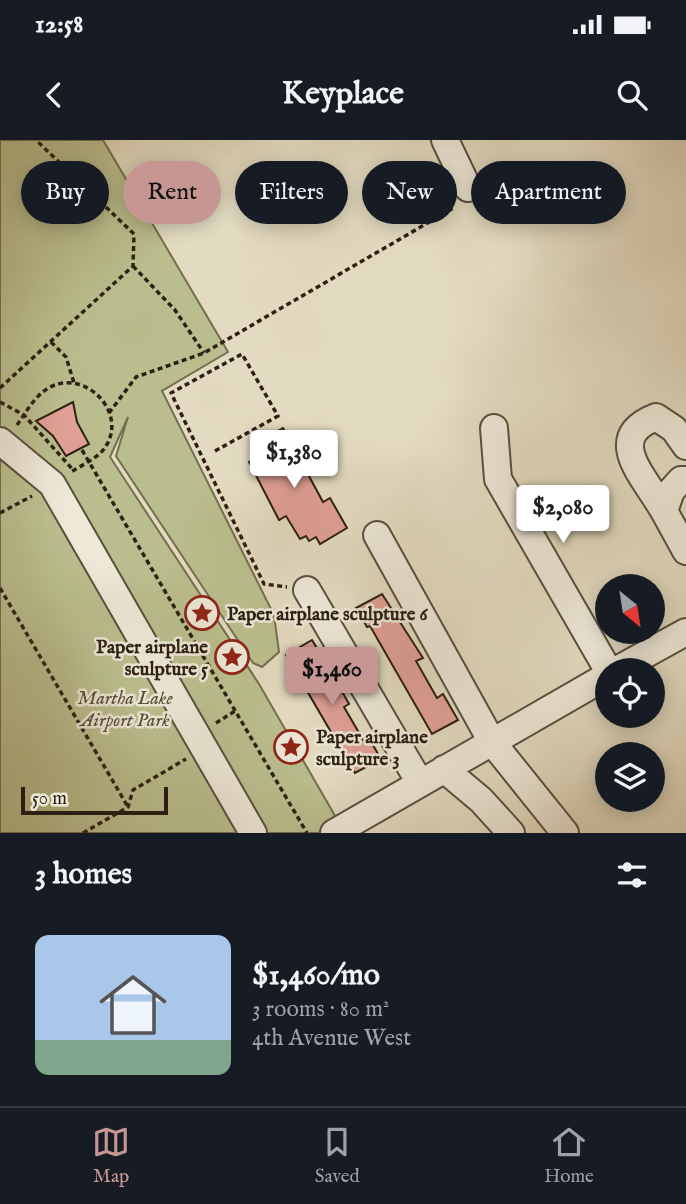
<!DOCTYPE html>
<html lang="en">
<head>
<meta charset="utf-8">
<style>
  :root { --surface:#171b24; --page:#20242c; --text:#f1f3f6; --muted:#9ea1a6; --line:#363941; --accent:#c59692 }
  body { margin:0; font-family:"IM FELL English",serif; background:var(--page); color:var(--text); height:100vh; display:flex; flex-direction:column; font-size:26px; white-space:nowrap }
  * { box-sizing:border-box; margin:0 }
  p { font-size:23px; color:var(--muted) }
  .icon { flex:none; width:38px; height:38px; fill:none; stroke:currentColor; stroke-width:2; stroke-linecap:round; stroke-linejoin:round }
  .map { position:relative; height:693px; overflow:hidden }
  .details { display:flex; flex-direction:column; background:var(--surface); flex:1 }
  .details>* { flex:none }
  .guide { position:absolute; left:21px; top:21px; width:644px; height:63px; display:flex; gap:14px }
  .needle { width:46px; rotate:150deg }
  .buttons { position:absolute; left:595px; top:434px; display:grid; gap:14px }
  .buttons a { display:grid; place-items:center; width:70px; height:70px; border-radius:50%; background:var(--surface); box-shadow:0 4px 18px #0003; font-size:35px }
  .scale { position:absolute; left:21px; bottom:18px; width:147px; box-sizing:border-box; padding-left:7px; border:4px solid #2d2013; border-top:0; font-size:19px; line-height:24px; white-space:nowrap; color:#2d2013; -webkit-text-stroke:5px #ede8d7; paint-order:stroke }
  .price { position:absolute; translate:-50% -60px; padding:0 16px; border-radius:7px; background:#fff; color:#222; font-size:23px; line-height:46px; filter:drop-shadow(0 2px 4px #0008) }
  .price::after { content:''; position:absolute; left:50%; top:42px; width:21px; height:16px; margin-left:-10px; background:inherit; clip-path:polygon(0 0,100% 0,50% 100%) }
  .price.on { background:var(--accent); color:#111 }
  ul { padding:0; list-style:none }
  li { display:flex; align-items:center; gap:21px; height:175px; padding:0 35px }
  li span { display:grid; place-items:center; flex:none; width:196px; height:140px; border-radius:14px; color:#555 }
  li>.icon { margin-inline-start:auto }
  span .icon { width:84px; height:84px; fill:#fffc; stroke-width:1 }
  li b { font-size:30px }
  h2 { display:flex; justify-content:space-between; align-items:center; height:84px; padding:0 35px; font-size:30px }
  .tag { padding:0 24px; border-radius:32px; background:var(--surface); box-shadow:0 4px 18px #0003; font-size:24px; line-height:63px }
  .tag.on { background:var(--accent); color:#111 }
  .status { display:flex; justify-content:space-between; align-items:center; height:49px; padding:0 35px; background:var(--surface); direction:ltr }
  .status svg { height:19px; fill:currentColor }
  header { display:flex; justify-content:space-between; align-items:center; height:91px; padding:0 35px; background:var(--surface); font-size:32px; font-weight:700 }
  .tabs { display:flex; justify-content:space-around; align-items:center; height:98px; border-top:2px solid var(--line); background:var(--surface); font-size:19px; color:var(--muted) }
  .tabs a { display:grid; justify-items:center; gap:4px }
  .tabs .on { color:var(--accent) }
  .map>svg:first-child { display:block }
  .green { fill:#babe8e; stroke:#746f50; stroke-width:2 }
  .building { fill:#e0a096; stroke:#2d2013; stroke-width:2 }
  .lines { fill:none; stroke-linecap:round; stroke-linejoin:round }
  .minor-casing { stroke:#5a4f3e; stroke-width:30 }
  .path { stroke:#2d2013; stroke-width:3.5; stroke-dasharray:5 3.5; stroke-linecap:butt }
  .minor { stroke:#ede8d7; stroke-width:26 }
  .labels { text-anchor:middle; stroke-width:5; stroke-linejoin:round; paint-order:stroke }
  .poi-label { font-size:19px; font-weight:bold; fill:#2d2013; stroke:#ede8d7; text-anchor:start }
  .park-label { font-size:19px; font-style:italic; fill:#574f38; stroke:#ede8d7 }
</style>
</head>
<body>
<div class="status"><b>12:58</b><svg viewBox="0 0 49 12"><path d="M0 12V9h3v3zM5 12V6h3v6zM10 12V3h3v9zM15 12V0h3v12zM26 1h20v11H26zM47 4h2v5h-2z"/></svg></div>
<header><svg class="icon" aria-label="back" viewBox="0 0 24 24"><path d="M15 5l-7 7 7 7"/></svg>Keyplace<svg class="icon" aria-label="search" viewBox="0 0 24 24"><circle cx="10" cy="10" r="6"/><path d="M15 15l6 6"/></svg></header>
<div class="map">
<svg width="686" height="693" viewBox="0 0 686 693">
  <rect width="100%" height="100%" fill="#e3dbc1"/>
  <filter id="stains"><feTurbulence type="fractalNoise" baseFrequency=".00286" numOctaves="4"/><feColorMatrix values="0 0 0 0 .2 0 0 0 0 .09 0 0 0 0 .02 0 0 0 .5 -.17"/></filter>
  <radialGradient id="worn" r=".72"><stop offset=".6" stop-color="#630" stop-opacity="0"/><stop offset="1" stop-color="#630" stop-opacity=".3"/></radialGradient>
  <path class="green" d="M 0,0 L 103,0 L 228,212 L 162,251 L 274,475 L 279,512 L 262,527 L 253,523 L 116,316 L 128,277 L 110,317 L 259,544 L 338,681 L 318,693 L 0,693 Z"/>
  <path class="building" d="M 73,262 L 77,282 L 89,304 L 66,316 L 53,296 L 36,281 Z
    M 283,288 L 323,362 L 330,358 L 347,388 L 320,404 L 316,397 L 309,401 L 306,396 L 300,399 L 286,376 L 279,380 L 249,322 L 256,318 L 253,313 L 260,309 L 256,303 Z
    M 382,454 L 423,518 L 416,521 L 437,558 L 443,554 L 458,580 L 432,594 L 370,486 L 367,487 L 356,468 Z
    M 312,500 L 323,518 L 317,522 L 333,549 L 339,546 L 349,564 L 344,567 L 365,603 L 370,600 L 381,619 L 355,633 L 286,515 Z"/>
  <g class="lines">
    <g class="minor-casing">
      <path id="minor" d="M 445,0 L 468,48
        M 494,288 L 498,339 L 608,530
        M 0,301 L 52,344 L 253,693
        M 686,340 L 681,340 L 671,351 L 664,371 L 686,411
        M 664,371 C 644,336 603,298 656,277 L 674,289 L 686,306
        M 377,395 L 492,602 L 565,693
        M 307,450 L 420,643
        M 617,530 L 686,492
        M 444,629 L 481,660 L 511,693
        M 334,693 L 607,536"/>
    </g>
    <path class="path" d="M 133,126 L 175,170 L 204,213
      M 51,202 L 66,217 L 74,243
      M 0,248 L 133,126 L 134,94 L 36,0
      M 0,262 L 24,275 L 74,331
      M 109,273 L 136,237 L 204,213 L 455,67
      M 17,285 C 25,274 33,259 44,251 C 79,224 129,269 106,306 C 100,317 82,325 71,332
      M 82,310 L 307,693
      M 215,311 L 278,276 L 242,214 L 171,253 L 264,444 L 287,447
      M 0,373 L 32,356
      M 0,448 L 128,667
      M 216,583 L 235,571
      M 83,693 L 128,667 L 133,650 L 186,619"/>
    <use href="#minor" class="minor"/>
  </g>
  <defs>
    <g id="sight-ring" transform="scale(1.75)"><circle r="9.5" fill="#ede8d7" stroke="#8f2418" stroke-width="1.5"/><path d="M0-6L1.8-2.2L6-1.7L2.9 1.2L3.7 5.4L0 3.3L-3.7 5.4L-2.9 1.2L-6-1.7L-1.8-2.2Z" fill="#8f2418"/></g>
  </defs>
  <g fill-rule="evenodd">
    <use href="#sight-ring" x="202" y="473"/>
    <use href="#sight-ring" x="232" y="517"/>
    <use href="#sight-ring" x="291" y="607"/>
  </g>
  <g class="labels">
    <g class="poi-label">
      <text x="227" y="480">Paper airplane sculpture 6</text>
      <text x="208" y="513" text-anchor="end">Paper airplane<tspan x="208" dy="22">sculpture 5</tspan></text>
      <text x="316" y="603">Paper airplane<tspan x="316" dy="22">sculpture 3</tspan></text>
    </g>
    <g class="park-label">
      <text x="125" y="564">Martha Lake<tspan x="125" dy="22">Airport Park</tspan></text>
    </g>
  </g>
  <rect width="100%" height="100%" filter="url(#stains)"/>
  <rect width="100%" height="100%" fill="url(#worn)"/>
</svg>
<div class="buttons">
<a><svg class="needle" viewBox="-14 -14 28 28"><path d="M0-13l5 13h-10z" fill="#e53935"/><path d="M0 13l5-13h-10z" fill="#9ea1a6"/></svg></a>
<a><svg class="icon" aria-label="locate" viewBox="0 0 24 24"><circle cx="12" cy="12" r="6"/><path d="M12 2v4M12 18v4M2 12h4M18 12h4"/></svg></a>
<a><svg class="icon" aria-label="layers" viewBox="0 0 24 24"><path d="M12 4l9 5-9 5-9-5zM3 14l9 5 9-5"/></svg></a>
</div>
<div class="scale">50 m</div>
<b class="price" style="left:294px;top:350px">$1,380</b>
<b class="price" style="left:563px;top:405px">$2,080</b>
<b class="price on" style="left:332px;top:567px">$1,460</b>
<div class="guide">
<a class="tag">Buy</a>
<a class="tag on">Rent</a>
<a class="tag">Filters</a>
<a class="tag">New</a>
<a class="tag">Apartment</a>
</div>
</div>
<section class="details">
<h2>3 homes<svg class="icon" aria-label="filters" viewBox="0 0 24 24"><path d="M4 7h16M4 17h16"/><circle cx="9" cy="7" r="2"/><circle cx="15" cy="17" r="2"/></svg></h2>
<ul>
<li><span style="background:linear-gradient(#a9c7e8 75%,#7fa58c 0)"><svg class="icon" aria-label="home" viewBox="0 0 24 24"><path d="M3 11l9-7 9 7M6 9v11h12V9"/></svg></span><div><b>$1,460/mo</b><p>3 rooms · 80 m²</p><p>4th Avenue West</p></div></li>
</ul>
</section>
<nav class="tabs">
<a class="on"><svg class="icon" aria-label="map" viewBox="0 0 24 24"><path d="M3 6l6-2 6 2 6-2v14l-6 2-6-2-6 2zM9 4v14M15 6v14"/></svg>Map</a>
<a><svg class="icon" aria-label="saved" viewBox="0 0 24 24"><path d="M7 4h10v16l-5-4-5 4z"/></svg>Saved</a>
<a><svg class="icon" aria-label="home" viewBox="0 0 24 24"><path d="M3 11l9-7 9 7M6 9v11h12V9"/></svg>Home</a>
</nav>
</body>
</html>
